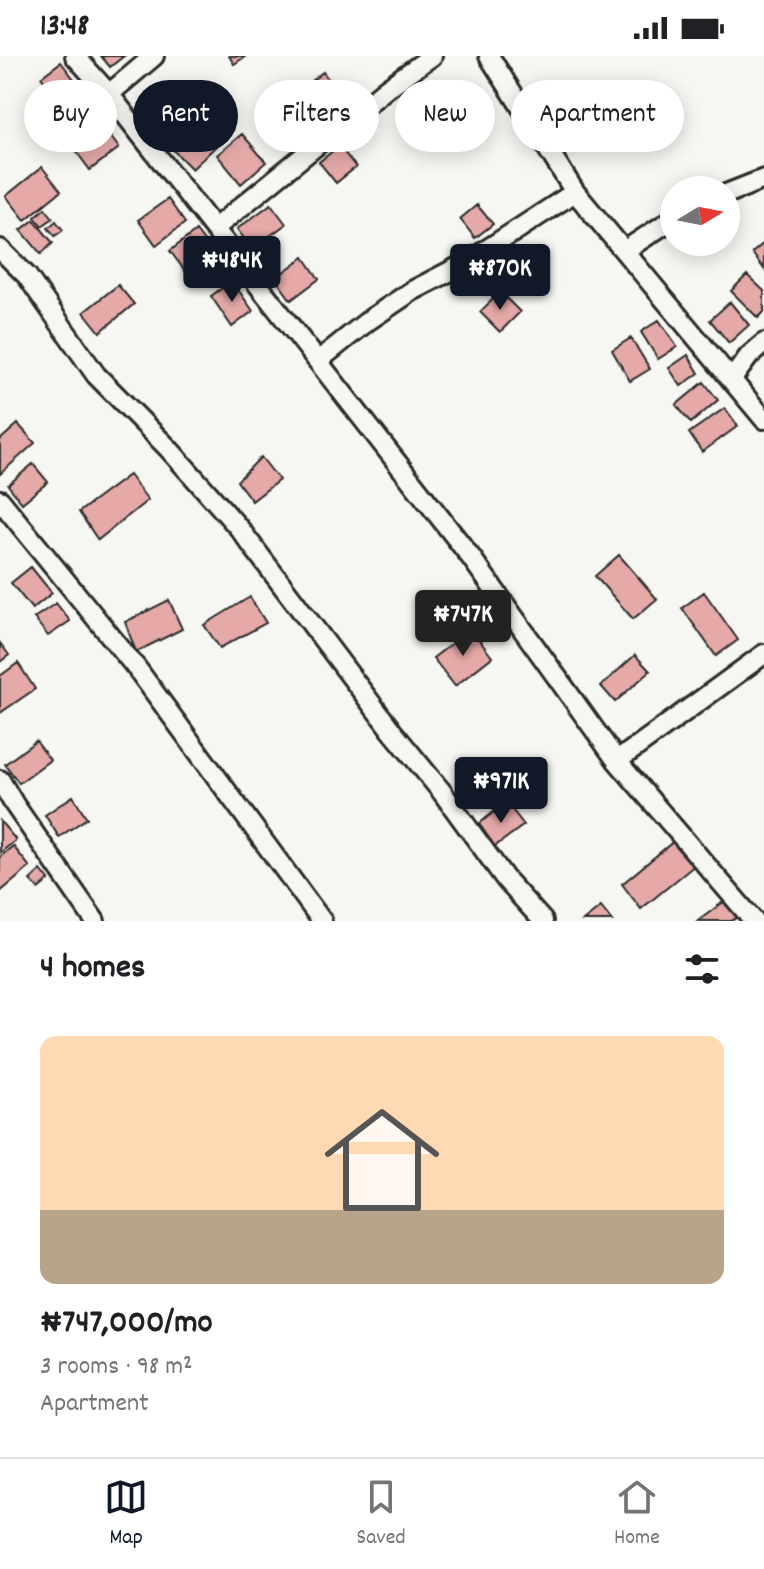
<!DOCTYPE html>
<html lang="en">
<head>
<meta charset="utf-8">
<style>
  :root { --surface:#fff; --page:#f6f6f6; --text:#202124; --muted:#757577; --line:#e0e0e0; --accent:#111827 }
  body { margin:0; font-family:Dekko,sans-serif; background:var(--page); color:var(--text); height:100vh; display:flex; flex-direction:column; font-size:30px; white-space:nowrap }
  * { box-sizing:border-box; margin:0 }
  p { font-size:26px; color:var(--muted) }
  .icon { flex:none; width:44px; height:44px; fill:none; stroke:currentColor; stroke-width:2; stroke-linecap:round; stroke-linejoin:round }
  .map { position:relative; height:865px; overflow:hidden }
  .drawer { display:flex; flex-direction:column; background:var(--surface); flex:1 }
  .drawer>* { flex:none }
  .guide { position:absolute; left:24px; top:24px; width:716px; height:72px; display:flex; gap:16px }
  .needle { width:52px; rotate:80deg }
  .buttons { position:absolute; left:660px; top:120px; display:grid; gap:16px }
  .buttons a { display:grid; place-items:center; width:80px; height:80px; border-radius:50%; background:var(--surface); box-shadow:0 4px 20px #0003; font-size:40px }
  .price { position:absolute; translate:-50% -68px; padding:0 18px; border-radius:8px; background:var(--accent); color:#fff; font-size:26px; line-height:52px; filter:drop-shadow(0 2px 4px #0008) }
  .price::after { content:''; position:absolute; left:50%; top:48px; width:24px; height:18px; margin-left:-12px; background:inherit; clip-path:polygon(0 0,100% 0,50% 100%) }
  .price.current { background:#222; color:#fff }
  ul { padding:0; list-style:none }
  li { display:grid; align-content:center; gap:16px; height:424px; padding:0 40px }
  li+li { border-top:2px solid var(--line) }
  li span { display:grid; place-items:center; height:248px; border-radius:16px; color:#555 }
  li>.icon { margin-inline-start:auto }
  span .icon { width:144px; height:144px; fill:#fffc; stroke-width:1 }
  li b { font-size:34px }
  h2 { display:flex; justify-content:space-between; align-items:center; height:96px; padding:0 40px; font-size:34px }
  .tag { padding:0 28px; border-radius:36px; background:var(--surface); box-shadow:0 4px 20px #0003; font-size:28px; line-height:72px }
  .tag.current { background:var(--accent); color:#fff }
  .status { display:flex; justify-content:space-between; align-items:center; height:56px; padding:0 40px; background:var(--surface); direction:ltr }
  .status svg { height:22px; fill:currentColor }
  .menu { display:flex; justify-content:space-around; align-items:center; height:112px; border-top:2px solid var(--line); background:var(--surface); font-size:22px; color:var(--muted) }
  .menu a { display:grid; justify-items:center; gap:4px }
  .menu .current { color:var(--accent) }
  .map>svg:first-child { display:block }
  .building { fill:#e5aaa8; stroke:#2b2b2b; stroke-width:2 }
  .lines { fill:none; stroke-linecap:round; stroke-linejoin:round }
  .minor-casing { stroke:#2b2b2b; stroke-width:24 }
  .minor { stroke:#f6f6f2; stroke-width:18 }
</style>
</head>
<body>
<div class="status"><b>13:48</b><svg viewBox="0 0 49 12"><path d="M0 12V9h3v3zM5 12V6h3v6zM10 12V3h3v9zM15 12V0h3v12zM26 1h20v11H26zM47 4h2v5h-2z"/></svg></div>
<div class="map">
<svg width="764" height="865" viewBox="0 0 764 865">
  <rect width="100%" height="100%" fill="#f6f6f2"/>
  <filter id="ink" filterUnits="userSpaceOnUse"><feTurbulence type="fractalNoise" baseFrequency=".0125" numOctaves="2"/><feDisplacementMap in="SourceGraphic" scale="16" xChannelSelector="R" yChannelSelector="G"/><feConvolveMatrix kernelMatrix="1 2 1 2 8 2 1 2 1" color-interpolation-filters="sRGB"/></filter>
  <g filter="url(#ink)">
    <path class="building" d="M 101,0 L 124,0 L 110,11 Z
      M 229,0 L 246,0 L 234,8 Z
      M 61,6 L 80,31 L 61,46 L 41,21 Z
      M 323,16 L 346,46 L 322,65 L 298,35 Z
      M 188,33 L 205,56 L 171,82 L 153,60 Z
      M 83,39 L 101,61 L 70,86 L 53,64 Z
      M 216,55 L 233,74 L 192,113 L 174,95 Z
      M 102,69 L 119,92 L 90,114 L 73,91 Z
      M 242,78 L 266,106 L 241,128 L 217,99 Z
      M 339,90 L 356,111 L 336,127 L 319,106 Z
      M 42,111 L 61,135 L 25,164 L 6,140 Z
      M 168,143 L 185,167 L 156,189 L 138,164 Z
      M 271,148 L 286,168 L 252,193 L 237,173 Z
      M 477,149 L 493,168 L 475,182 L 460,163 Z
      M 45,152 L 53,162 L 42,170 L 35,161 Z
      M 34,164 L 53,187 L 41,198 L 21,174 Z
      M 56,165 L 63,174 L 55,180 L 48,172 Z
      M 196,175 L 215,200 L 189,220 L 170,195 Z
      M 764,187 L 764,213 L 752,197 Z
      M 304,201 L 319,223 L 291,244 L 275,222 Z
      M 519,202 L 531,217 L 512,231 L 501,216 Z
      M 747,219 L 764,235 L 764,256 L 758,262 L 731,235 Z
      M 232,225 L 253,255 L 232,271 L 211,240 Z
      M 118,229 L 134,248 L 100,276 L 84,256 Z
      M 500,236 L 520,256 L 500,276 L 480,256 Z
      M 730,246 L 749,269 L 729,287 L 710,264 Z
      M 659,264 L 677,291 L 658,303 L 641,276 Z
      M 631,282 L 650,313 L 630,325 L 612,294 Z
      M 688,299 L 699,317 L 681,330 L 669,312 Z
      M 704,326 L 718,344 L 691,367 L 676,349 Z
      M 725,352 L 738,370 L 702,396 L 689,377 Z
      M 18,368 L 35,387 L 0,418 L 0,384 Z
      M 261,401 L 279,424 L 252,445 L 237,425 Z
      M 33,408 L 48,426 L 22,447 L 8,429 Z
      M 129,419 L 148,444 L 98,484 L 79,456 Z
      M 619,499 L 657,543 L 633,563 L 595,520 Z
      M 31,511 L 52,537 L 32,553 L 11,527 Z
      M 704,536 L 738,584 L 716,600 L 682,552 Z
      M 250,541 L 266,567 L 220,592 L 204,569 Z
      M 169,544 L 182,573 L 136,596 L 125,566 Z
      M 56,547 L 70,565 L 48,580 L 34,562 Z
      M 471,573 L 492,601 L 455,630 L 433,602 Z
      M 0,587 L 9,599 L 0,606 Z
      M 635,599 L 650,615 L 615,646 L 601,630 Z
      M 18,607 L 35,633 L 0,657 L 0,620 Z
      M 36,685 L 50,704 L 19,727 L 5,708 Z
      M 73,740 L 87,762 L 59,781 L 45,759 Z
      M 506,746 L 524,769 L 494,791 L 479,768 Z
      M 0,765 L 16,784 L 0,797 Z
      M 674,785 L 695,809 L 641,853 L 622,828 Z
      M 13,790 L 30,811 L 0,836 L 0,801 Z
      M 41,814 L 49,824 L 38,833 L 30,824 Z
      M 726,844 L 738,861 L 731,865 L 698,865 Z
      M 601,851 L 612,865 L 583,865 Z"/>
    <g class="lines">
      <g class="minor-casing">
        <path id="minor" d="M 75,0 L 109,38 L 470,500 L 617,705 L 754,865
          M 489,0 L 575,136 L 764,363
          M 109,38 L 154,0
          M 726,138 L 764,123
          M 215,172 L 387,32 L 432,0
          M 0,193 L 27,220 L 96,319 L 168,392 L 239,472 L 392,675 L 442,736 L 506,824 L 543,865
          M 624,195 L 674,162
          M 319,304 L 369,264 L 412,235 L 466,207 L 575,136
          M 732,323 L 749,300 L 764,287
          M 0,444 L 138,614 L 322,865
          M 617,705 L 764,598
          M 0,724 L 14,748 L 95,865"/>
      </g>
      <use href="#minor" class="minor"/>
    </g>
  </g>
</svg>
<div class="buttons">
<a><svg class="needle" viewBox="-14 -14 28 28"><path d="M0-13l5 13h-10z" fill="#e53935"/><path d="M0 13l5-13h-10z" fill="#757577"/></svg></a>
</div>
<b class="price" style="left:232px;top:248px">₦484K</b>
<b class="price" style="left:500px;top:256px">₦870K</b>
<b class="price current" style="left:463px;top:602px">₦747K</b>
<b class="price" style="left:501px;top:769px">₦971K</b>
<div class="guide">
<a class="tag">Buy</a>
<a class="tag current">Rent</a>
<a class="tag">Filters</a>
<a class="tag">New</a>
<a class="tag">Apartment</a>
</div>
</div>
<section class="drawer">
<h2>4 homes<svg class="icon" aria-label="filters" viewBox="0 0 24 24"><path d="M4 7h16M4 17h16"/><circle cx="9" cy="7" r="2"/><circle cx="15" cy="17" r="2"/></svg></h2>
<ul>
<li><span style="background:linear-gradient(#ffd9b3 70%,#b9a48a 0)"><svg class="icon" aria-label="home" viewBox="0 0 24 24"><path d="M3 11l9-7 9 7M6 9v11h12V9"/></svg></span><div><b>₦747,000/mo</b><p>3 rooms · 98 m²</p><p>Apartment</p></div></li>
</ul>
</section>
<nav class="menu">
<a class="current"><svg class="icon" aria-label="map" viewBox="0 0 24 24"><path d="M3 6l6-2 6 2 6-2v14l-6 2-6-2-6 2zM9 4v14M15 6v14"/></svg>Map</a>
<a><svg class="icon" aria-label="saved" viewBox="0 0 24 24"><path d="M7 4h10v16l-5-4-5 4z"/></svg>Saved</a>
<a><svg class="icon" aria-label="home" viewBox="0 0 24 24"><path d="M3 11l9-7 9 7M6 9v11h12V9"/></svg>Home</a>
</nav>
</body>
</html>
